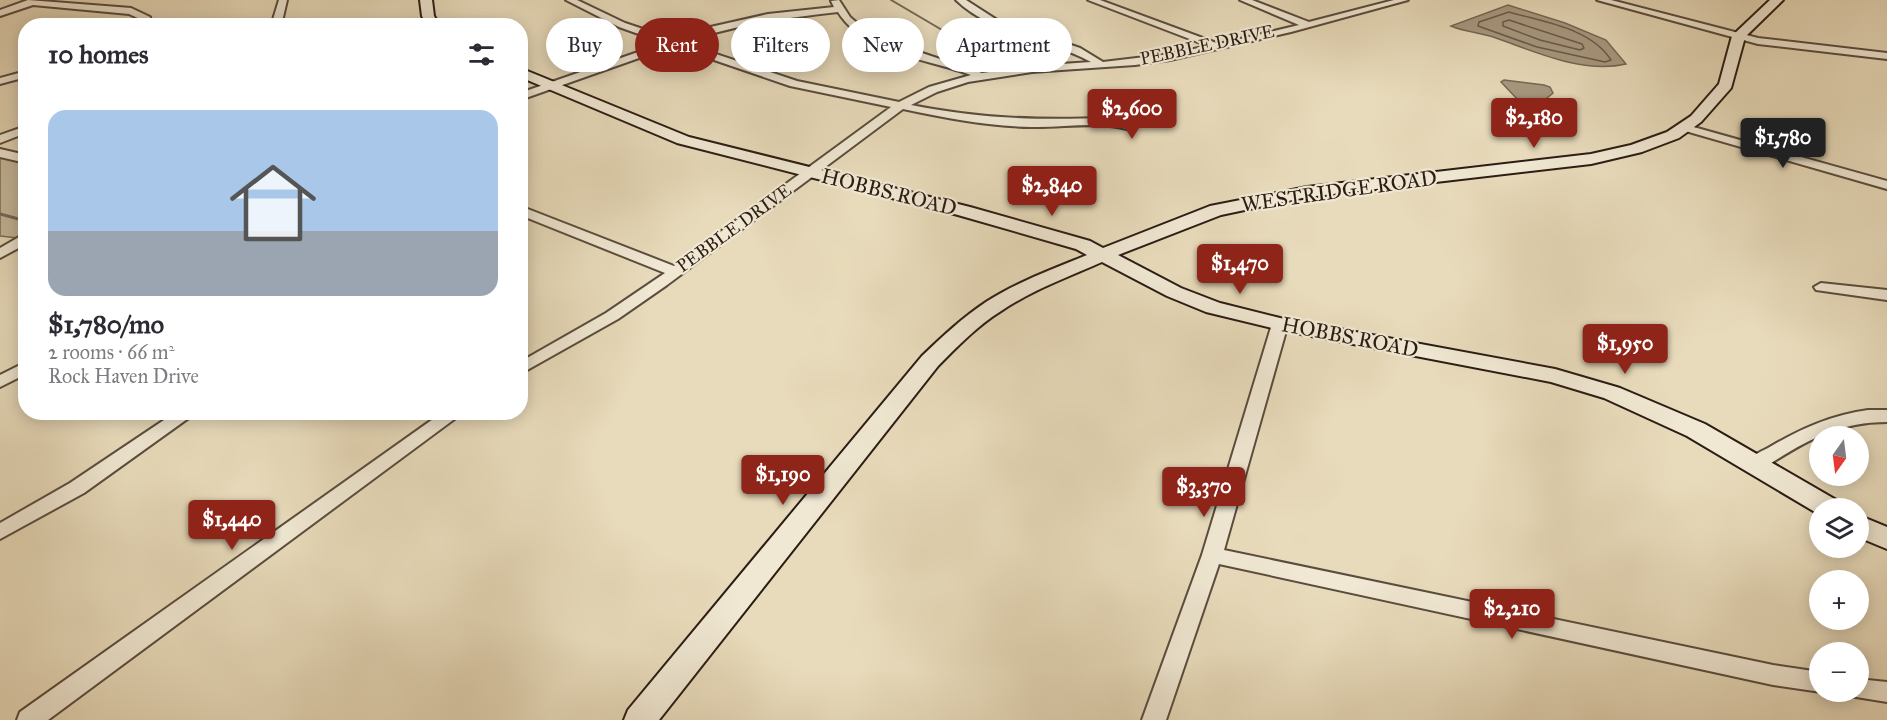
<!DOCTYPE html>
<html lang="en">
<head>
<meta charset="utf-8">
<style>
  :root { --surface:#fff; --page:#f7f7f7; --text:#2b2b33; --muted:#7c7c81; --accent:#8f2418 }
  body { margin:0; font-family:"IM FELL Great Primer",serif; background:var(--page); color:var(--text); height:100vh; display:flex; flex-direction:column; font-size:22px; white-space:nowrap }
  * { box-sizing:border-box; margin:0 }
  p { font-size:20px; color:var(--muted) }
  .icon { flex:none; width:33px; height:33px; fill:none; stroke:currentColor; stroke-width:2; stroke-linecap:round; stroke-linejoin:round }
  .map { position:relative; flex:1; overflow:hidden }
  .side { position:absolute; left:18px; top:18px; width:510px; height:402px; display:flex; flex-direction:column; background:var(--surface); border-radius:24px; box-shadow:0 3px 15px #0003 }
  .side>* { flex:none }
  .guide { position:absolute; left:546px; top:18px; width:570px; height:54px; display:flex; gap:12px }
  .needle { width:39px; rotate:194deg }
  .tools { position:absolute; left:1809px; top:426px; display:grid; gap:12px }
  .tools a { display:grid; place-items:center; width:60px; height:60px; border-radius:50%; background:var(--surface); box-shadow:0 3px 15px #0003; font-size:30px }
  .price { position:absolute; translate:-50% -51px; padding:0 14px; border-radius:6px; background:var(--accent); color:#fff; font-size:20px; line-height:39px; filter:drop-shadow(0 2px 3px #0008) }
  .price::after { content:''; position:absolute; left:50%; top:36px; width:18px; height:14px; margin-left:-9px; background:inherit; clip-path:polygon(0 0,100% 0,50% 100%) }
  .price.selected { background:#222; color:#fff }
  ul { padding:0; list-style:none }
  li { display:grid; align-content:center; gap:12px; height:318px; padding:0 30px }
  li span { display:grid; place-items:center; height:186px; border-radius:18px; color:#555 }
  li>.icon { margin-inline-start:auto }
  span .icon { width:108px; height:108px; fill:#fffc; stroke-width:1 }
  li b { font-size:26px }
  h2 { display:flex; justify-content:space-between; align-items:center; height:72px; padding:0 30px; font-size:26px }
  .tag { padding:0 21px; border-radius:27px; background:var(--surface); box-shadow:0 3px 15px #0003; font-size:21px; line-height:54px }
  .tag.selected { background:var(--accent); color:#fff }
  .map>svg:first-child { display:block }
  .green { fill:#c8bb9f; stroke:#7a6c5a; stroke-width:1.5 }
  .water { fill:#a89a82; stroke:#766856; stroke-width:1.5 }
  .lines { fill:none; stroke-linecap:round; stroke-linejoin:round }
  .shore { stroke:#6a5b4b; stroke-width:1.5 }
  .stream-far1 { stroke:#766856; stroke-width:2 }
  .stream { stroke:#766856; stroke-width:3 }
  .street-casing { stroke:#5a4c3e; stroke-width:4 }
  .secondary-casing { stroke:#2b1c14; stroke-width:4 }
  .street { fill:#f0e8d3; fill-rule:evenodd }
  .secondary { fill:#f0e8d3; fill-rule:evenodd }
  .labels { text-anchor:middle; stroke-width:4.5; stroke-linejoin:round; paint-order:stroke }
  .far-street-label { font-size:18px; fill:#2b1c14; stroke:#f0e8d3 }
  .street-label { font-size:21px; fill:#2b1c14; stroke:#f0e8d3 }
</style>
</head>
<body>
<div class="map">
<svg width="1887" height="720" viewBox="0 0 1887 720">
  <rect width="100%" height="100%" fill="#e8dbbb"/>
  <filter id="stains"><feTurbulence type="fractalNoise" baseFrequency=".00333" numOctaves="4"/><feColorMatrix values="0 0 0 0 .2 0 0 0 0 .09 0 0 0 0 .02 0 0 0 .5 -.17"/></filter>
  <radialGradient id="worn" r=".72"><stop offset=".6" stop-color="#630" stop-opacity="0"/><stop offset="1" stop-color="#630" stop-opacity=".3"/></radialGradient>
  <path class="green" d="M 0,158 L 25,163 L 25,233 L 18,238 L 0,236 Z"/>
  <path class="water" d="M 1508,5 L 1565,23 L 1606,40 L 1626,64 C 1583,74 1536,52 1496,38 C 1482,33 1465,32 1451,26 Z
    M 1504,80 L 1544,85 L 1550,87 L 1553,93 L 1541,103 L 1519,101 L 1501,82 Z"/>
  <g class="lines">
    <path class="shore" d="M 1509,12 C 1543,22 1591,28 1611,60 L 1605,62 L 1537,47 L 1478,26 L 1479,22 Z
      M 1509,20 L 1582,44 L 1584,48 L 1580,50 L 1540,40 L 1503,26 L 1503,22 Z"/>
    <path class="stream-far1" d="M 891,0 L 971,47"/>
    <path class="stream" d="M 0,214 L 26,221"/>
    <g class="street-casing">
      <path id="street" d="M 28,0 L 131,8 L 150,17 L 152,26 L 142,26 L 142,20 L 129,14 L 33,5 L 0,16 L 0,10 Z
        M 279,0 L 287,0 L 281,26 L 271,26 Z
        M 566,0 L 577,0 L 625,23 L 673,39 L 706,28 L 768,14 L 834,7 L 831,1 L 839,0 L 850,17 L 865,30 L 883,40 L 982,73 L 1032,66 L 1091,62 C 1048,38 992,35 956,0 L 966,0 L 997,20 L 1080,48 L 1103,62 L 1170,54 L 1208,46 L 1088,0 L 1100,0 L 1219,44 L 1299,25 L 1240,0 L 1252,0 L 1309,22 L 1394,0 L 1408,0 L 1291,32 L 1170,60 L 1135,65 L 1032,72 L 968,82 L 937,92 L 911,105 C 982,119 1035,120 1107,118 L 1109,114 C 1123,110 1136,109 1146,121 L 1127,129 C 1095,121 1063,128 1031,127 C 987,126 945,118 903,109 L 667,285 L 618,319 L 520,374 L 520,362 L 606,313 L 665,273 L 520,215 L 520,206 L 674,266 L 891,107 L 790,86 L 673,46 L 520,100 L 520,93 L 664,43 L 619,27 ZM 838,12 C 865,55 927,58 971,75 L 929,87 L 899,102 L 797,81 L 683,43 C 733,25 784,18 838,12 ZM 1120,117 L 1132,120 L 1127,122 L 1117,119 Z
        M 1597,0 L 1611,0 L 1758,38 L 1887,53 L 1887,59 L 1758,44 Z
        M 26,71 L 26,77 L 0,84 L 0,78 Z
        M 26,126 L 26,133 L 0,143 L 0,135 Z
        M 1682,126 L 1690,126 L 1887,181 L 1887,189 L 1682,130 Z
        M 0,149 L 26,155 L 26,163 L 0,157 Z
        M 26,233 L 26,244 L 0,258 L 0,248 Z
        M 1821,283 L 1887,290 L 1887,300 L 1816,290 L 1814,287 Z
        M 1280,319 L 1288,324 L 1224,550 L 1773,665 L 1820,672 L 1821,692 L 1773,685 L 1219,564 L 1166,720 L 1142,720 L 1202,555 L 1272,324 Z
        M 26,362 L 26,374 L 0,387 L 0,375 Z
        M 1868,410 L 1887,410 L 1887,422 C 1836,422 1804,442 1762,469 L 1748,469 L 1746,464 C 1750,456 1760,452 1768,448 C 1800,429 1831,415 1868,410 Z
        M 176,412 L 197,412 L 84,493 L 0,539 L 0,523 L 70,483 Z
        M 443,412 L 464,412 L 48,720 L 17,720 L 20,712 Z
        M 1858,679 L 1887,682 L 1887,702 L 1850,696 L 1847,692 L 1858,692 Z"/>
    </g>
    <g class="secondary-casing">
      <path id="secondary" d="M 420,0 L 432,0 L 434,16 L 440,26 L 427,26 L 422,16 Z
        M 1770,0 L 1783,0 L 1745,37 L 1731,88 L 1701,122 L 1679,138 L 1642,152 L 1591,164 L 1307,197 L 1221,215 L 1118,255 L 1181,288 L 1220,303 L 1280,318 L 1555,369 L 1620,388 L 1705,424 L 1838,501 L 1842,508 L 1820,508 L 1820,515 L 1687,436 L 1604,398 L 1551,382 L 1280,330 L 1206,312 L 1167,296 L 1102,262 C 1068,277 1032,290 1001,311 C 977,326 958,346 938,366 L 659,720 L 624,720 L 628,710 L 922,356 C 942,337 962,318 986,302 C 1017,282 1053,269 1087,255 L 1076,249 L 958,215 L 677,143 L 520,77 L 520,68 L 689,137 L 970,207 L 1090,241 L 1103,248 L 1210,206 L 1307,187 L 1591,154 L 1631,145 L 1667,132 L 1691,116 L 1719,84 L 1732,36 Z
        M 1858,515 L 1887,527 L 1887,549 L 1858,537 Z"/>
    </g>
    <use href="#street" class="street"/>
    <use href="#secondary" class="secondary"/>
  </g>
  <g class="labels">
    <g class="far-street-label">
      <text transform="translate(1207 45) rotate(-12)" y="6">PEBBLE DRIVE</text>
      <text transform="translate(734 228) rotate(-36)" y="6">PEBBLE DRIVE</text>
    </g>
    <g class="street-label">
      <text transform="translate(1339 191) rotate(-8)" y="7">WESTRIDGE ROAD</text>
      <text transform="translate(889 192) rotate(14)" y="7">HOBBS ROAD</text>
      <text transform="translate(1350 337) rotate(11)" y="7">HOBBS ROAD</text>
    </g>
  </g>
  <rect width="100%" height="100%" filter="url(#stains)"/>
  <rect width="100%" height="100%" fill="url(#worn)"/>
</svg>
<div class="tools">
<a><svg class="needle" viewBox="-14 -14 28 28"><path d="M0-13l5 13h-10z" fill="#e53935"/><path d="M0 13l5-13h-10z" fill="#7c7c81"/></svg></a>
<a><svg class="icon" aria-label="layers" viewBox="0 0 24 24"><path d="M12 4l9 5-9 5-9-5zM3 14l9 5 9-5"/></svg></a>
<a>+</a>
<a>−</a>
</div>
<b class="price" style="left:1132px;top:140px">$2,600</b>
<b class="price" style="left:1534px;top:149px">$2,180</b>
<b class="price selected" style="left:1783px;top:169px">$1,780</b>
<b class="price" style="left:1052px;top:217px">$2,840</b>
<b class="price" style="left:1240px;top:295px">$1,470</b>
<b class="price" style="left:1625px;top:375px">$1,950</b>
<b class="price" style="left:783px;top:506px">$1,190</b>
<b class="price" style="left:1204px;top:518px">$3,370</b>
<b class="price" style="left:232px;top:551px">$1,440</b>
<b class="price" style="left:1512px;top:640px">$2,210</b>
<div class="guide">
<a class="tag">Buy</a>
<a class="tag selected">Rent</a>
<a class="tag">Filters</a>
<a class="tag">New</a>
<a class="tag">Apartment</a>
</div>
<section class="side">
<h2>10 homes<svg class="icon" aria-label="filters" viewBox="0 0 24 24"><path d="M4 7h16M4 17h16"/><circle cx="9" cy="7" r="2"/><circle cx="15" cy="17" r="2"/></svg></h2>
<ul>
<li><span style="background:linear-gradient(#a9c7e8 65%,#9aa5b1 0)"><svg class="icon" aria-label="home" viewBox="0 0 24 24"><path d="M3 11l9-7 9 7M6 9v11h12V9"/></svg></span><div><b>$1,780/mo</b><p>2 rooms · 66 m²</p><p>Rock Haven Drive</p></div></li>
</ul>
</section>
</div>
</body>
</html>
